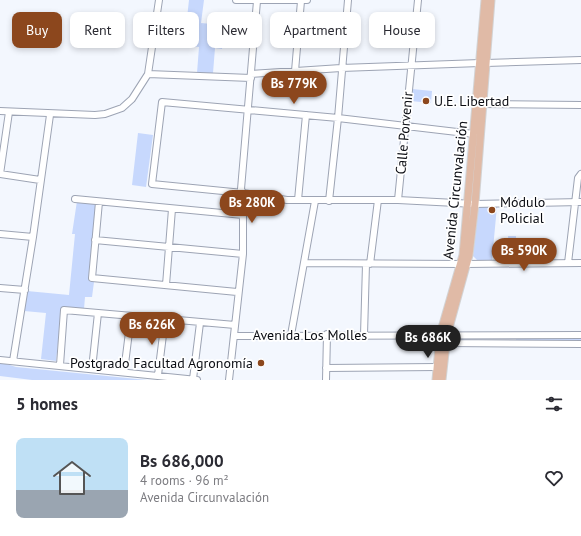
<!DOCTYPE html>
<html lang="en">
<head>
<meta charset="utf-8">
<style>
  :root { --surface:#fff; --page:#f7f7f7; --text:#2b2b33; --muted:#7c7c81; --line:#e1e1e2; --accent:#8c471d }
  body { margin:0; font-family:"PT Sans",sans-serif; background:var(--page); color:var(--text); height:100vh; display:flex; flex-direction:column; font-size:15px; white-space:nowrap }
  * { box-sizing:border-box; margin:0 }
  p { font-size:13px; color:var(--muted) }
  .icon { flex:none; width:22px; height:22px; fill:none; stroke:currentColor; stroke-width:2; stroke-linecap:round; stroke-linejoin:round }
  .map { position:relative; height:380px; overflow:hidden }
  .side { display:flex; flex-direction:column; background:var(--surface); flex:1 }
  .side>* { flex:none }
  .banner { position:absolute; left:12px; top:12px; width:557px; height:36px; display:flex; gap:8px }
  .price { position:absolute; translate:-50% -34px; padding:0 9px; border-radius:14px; background:var(--accent); color:#fff; font-size:13px; line-height:26px; filter:drop-shadow(0 1px 2px #0008) }
  .price::after { content:''; position:absolute; left:50%; top:24px; width:12px; height:9px; margin-left:-6px; background:inherit; clip-path:polygon(0 0,100% 0,50% 100%) }
  .price.current { background:#222; color:#fff }
  ul { padding:0; list-style:none }
  li { display:flex; align-items:center; gap:12px; height:100px; padding:0 16px }
  li+li { border-top:1px solid var(--line) }
  li span { display:grid; place-items:center; flex:none; width:112px; height:80px; border-radius:8px; color:#555 }
  li>.icon { margin-inline-start:auto }
  span .icon { width:48px; height:48px; fill:#fffc; stroke-width:1 }
  li b { font-size:17px }
  h2 { display:flex; justify-content:space-between; align-items:center; height:48px; padding:0 16px; font-size:17px }
  .pill { padding:0 14px; border-radius:8px; background:var(--surface); box-shadow:0 2px 6px #0003; font-size:14px; line-height:36px }
  .pill.current { background:var(--accent); color:#fff }
  .map>svg:first-child { display:block }
  .green { fill:#c7d8fd }
  .lines { fill:none; stroke-linecap:round; stroke-linejoin:round }
  .minor-casing { stroke:#9da4b4; stroke-width:8 }
  .major-casing { stroke:#d3d3d4; stroke-width:9 }
  .minor { stroke:#fff; stroke-width:6 }
  .major { stroke:#e0baa6; stroke-width:7 }
  .poi-dot { fill:#8c471d; stroke:#fff; stroke-width:1.5 }
  .labels { text-anchor:middle; stroke-width:3.5; stroke-linejoin:round; paint-order:stroke }
  .poi-label { font-size:14px; fill:#0a0c12; stroke:#fff; text-anchor:start }
  .street-label { font-size:14px; fill:#0a0c12; stroke:#fff }
</style>
</head>
<body>
<div class="map">
<svg width="581" height="380" viewBox="0 0 581 380">
  <rect width="100%" height="100%" fill="#f3f7fe"/>
  <path class="green" d="M 189,0 L 204,0 L 201,23 L 224,25 L 222,49 L 215,48 L 213,73 L 197,73 L 199,47 L 184,45 Z
    M 102,28 L 113,29 L 112,46 L 101,46 Z
    M 412,89 L 432,91 L 431,103 L 411,101 Z
    M 138,133 L 153,135 L 146,187 L 132,185 Z
    M 77,201 L 94,203 L 96,207 L 89,279 L 94,282 L 92,297 L 85,297 L 84,309 L 62,307 L 56,361 L 41,359 L 46,313 L 24,311 L 27,291 L 69,295 L 75,234 L 72,234 Z
    M 497,206 L 492,260 L 477,260 L 473,256 L 478,209 L 479,207 Z
    M 508,236 L 516,236 L 516,259 L 509,259 Z
    M 516,337 L 581,337 L 581,341 L 516,340 Z
    M 0,362 L 16,367 L 147,380 L 32,380 L 0,376 Z"/>
  <g class="lines">
    <g class="minor-casing">
      <path id="minor" d="M 236,0 L 307,0
        M 486,63 L 581,60
        M 295,71 L 301,1
        M 148,74 L 251,78
        M 251,74 L 341,68 L 480,63
        M 482,104 L 581,105
        M 0,111 L 95,115 L 105,114 L 122,108 L 132,99 L 148,74 L 159,0
        M 474,134 L 338,118 L 162,102 L 152,184 L 243,193 L 287,200 L 398,200 L 475,204 L 581,202
        M 0,174 L 9,112
        M 0,174 L 40,180
        M 75,199 L 243,215
        M 298,200 L 306,115
        M 398,200 L 418,0
        M 329,201 L 338,118 L 348,0
        M 99,202 L 92,278 L 237,292
        M 0,234 L 33,237
        M 95,240 L 243,254
        M 304,263 L 461,264
        M 568,263 L 578,178 L 581,174
        M 370,264 L 378,200
        M 467,264 L 581,263
        M 166,285 L 172,209
        M 0,288 L 25,290
        M 291,335 L 315,201
        M 364,335 L 366,264
        M 234,336 L 581,335
        M 443,341 L 446,343 L 581,344
        M 0,360 L 197,380
        M 13,361 L 33,237 L 50,115
        M 60,365 L 64,310 L 235,325
        M 326,368 L 437,367
        M 92,369 L 98,313
        M 124,372 L 131,316
        M 158,375 L 165,319
        M 193,379 L 200,323
        M 229,380 L 243,254 L 243,193 L 241,189 L 257,1
        M 326,380 L 327,334"/>
    </g>
    <g class="major-casing">
      <path id="major" d="M 436,380 L 440,335 L 463,255 L 485,0
        M 442,380 L 447,335 L 469,255 L 475,204 L 491,0"/>
    </g>
    <use href="#minor" class="minor"/>
    <use href="#major" class="major"/>
  </g>
  <g class="poi-dot">
    <circle cx="426" cy="101" r="4"/>
    <circle cx="492" cy="210" r="4"/>
    <circle cx="261" cy="363" r="4"/>
  </g>
  <g class="labels">
    <g class="poi-label">
      <text x="434" y="106">U.E. Libertad</text>
      <text x="500" y="207">Módulo<tspan x="500" dy="16">Policial</tspan></text>
      <text x="253" y="368" text-anchor="end">Postgrado Facultad Agronomía</text>
    </g>
    <g class="street-label">
      <text transform="translate(404 133) rotate(-85)" y="5">Calle Porvenir</text>
      <text transform="translate(455 190) rotate(-84)" y="5">Avenida Circunvalación</text>
      <text x="310" y="340">Avenida Los Molles</text>
    </g>
  </g>
</svg>
<b class="price" style="left:294px;top:105px">Bs 779K</b>
<b class="price" style="left:252px;top:224px">Bs 280K</b>
<b class="price" style="left:524px;top:272px">Bs 590K</b>
<b class="price" style="left:152px;top:346px">Bs 626K</b>
<b class="price current" style="left:428px;top:359px">Bs 686K</b>
<div class="banner">
<a class="pill current">Buy</a>
<a class="pill">Rent</a>
<a class="pill">Filters</a>
<a class="pill">New</a>
<a class="pill">Apartment</a>
<a class="pill">House</a>
</div>
</div>
<section class="side">
<h2>5 homes<svg class="icon" aria-label="filters" viewBox="0 0 24 24"><path d="M4 7h16M4 17h16"/><circle cx="9" cy="7" r="2"/><circle cx="15" cy="17" r="2"/></svg></h2>
<ul>
<li><span style="background:linear-gradient(#bfe0f5 65%,#9aa5b1 0)"><svg class="icon" aria-label="home" viewBox="0 0 24 24"><path d="M3 11l9-7 9 7M6 9v11h12V9"/></svg></span><div><b>Bs 686,000</b><p>4 rooms · 96 m²</p><p>Avenida Circunvalación</p></div><svg class="icon" aria-label="heart" viewBox="0 0 24 24"><path d="M12 20l-8-8c-3-5 5-10 8-4 3-6 11-1 8 4z"/></svg></li>
</ul>
</section>
</body>
</html>
